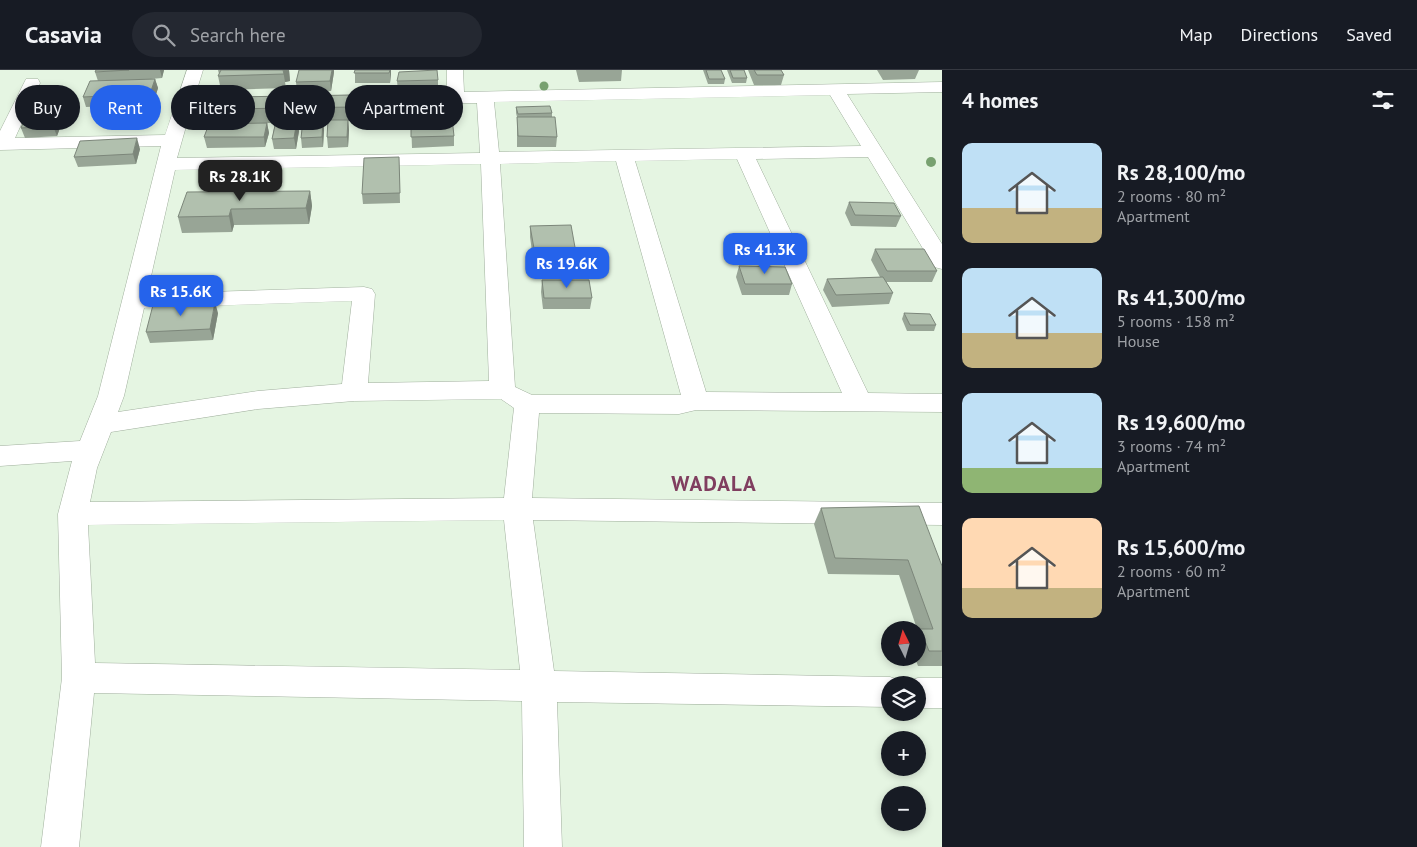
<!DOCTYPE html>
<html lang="en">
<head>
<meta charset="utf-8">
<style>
  :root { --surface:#171b24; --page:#242831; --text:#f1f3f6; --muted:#9ea1a6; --line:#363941; --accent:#2563eb }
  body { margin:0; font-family:"PT Sans",sans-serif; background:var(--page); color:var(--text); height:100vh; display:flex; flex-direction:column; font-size:19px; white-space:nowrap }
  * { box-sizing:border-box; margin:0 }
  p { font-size:16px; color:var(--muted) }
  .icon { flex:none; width:28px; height:28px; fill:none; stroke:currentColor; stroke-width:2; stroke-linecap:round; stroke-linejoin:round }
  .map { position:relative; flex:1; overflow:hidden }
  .details { display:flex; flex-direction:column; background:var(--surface); width:475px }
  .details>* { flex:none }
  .top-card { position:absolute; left:15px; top:15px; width:475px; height:45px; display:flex; gap:10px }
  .needle { width:32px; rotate:355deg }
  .buttons { position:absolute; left:881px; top:551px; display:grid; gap:10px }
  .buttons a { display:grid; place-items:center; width:45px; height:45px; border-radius:50%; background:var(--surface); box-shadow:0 2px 8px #0003; font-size:25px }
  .price { position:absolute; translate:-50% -42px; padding:0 11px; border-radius:10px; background:var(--accent); color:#fff; font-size:16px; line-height:32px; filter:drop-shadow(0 1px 2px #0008) }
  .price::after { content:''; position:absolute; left:50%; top:30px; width:15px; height:11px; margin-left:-8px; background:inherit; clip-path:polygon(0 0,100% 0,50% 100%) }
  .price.current { background:#222; color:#fff }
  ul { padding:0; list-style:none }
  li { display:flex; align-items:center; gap:15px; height:125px; padding:0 20px }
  li span { display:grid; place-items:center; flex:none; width:140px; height:100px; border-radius:10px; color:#555 }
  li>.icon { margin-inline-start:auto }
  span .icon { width:60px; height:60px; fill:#fffc; stroke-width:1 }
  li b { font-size:21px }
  h2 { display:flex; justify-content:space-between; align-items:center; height:60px; padding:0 20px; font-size:21px }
  .chip { padding:0 18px; border-radius:22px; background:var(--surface); box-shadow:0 2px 8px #0003; font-size:18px; line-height:45px }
  .chip.current { background:var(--accent); color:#fff }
  header { display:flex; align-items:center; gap:30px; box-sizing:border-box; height:70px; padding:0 25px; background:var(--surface); border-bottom:1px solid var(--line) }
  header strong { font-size:24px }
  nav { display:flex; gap:28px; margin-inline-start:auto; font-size:18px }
  .search { width:350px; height:45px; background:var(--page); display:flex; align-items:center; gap:12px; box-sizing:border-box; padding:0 18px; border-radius:28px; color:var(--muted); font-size:19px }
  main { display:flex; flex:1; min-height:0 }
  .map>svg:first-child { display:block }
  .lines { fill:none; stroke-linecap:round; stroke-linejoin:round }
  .minor-casing { stroke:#a0af9d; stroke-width:1 }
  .minor { fill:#fff; fill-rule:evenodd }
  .tree { fill:#78a170 }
  .wall { fill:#98a596 }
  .shaded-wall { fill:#7c867a }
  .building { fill:#b1c0ae; stroke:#7c867a }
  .labels { text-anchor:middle; stroke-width:4; stroke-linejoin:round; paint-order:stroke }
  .district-label { font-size:21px; font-weight:bold; letter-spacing:1px; fill:#803e5f; stroke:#e5f5e2 }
</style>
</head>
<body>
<header>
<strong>Casavia</strong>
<div class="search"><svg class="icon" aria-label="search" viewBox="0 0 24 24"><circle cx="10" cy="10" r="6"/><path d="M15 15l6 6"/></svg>Search here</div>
<nav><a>Map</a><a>Directions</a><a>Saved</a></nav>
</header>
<main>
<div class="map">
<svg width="942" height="777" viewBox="0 0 942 777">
  <rect width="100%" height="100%" fill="#e5f5e2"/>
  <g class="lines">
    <g class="minor-casing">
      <path id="minor" d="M 187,0 L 203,0 L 194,29 L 266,27 L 272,28 L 275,32 L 272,36 L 266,37 L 191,39 L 177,88 L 480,83 L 477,33 L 316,36 L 310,35 L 307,31 L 310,27 L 316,26 L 447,23 L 447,0 L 463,0 L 464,22 L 942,12 L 942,22 L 847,24 L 942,174 L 942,199 L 934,197 L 868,87 L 756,89 L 868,323 L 942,324 L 942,342 L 696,340 L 679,344 L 539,343 L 532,428 L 942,433 L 942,455 L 533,450 L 554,601 L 890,607 L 902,611 L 904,615 L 890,615 L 890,637 L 557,632 L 562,777 L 524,777 L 522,631 L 94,623 L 79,777 L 41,777 L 62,608 L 58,444 L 72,391 L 0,396 L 0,376 L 80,371 L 98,326 L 161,76 L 0,80 L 0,61 L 26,9 L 38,9 L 40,13 L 15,68 L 165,65 ZM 830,25 L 861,76 L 499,82 L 494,32 ZM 737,89 L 842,323 L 706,322 L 635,91 ZM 616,91 L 681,325 L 532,325 L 515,317 L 500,94 ZM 481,94 L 489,311 L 368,313 L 375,224 L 372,219 L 364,217 L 147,224 L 175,100 ZM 352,231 L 342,314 L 258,321 L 118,342 L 124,326 L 144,238 ZM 501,329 L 514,338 L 504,428 L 90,432 L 97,398 L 111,362 L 258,339 L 354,331 ZM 504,450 L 520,600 L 95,593 L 88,455 Z
        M 918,608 L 942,608 L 942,638 L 918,638 L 918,615 L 905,615 L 906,612 Z"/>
    </g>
    <use href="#minor" class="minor"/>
  </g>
  <g class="tree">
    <circle cx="544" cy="16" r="4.5"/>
    <circle cx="931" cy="92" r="5"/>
  </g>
  <path class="wall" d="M 96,0 L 164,0 L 162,8 L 151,9 L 155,9 L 158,18 L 153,34 L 86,37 L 83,27 L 98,11 L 95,2 Z
    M 218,0 L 289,0 L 290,11 L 285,12 L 286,18 L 221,20 L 218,6 L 219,4 Z
    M 355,0 L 391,0 L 390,13 L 355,13 Z
    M 576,0 L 622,0 L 621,11 L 579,12 Z
    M 703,0 L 721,0 L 725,9 L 724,14 L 708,14 Z
    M 727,0 L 744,0 L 747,8 L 746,13 L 732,13 Z
    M 748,0 L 781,0 L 784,5 L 781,15 L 754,15 Z
    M 877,0 L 919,0 L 915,9 L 883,10 Z
    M 334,2 L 331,21 L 297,22 L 296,12 Z
    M 438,10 L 438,20 L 398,21 L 397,11 Z
    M 354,25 L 355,39 L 354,51 L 348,51 L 349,60 L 348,77 L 328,78 L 327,67 L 328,52 L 323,52 L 324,60 L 323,77 L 302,78 L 301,68 L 303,52 L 297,52 L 299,61 L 296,79 L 274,79 L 272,69 L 275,53 L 267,53 L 269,63 L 265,77 L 207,78 L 204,67 L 230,53 L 227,39 Z
    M 61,37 L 64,47 L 57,66 L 25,68 L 21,58 Z
    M 516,37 L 552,43 L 552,47 L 557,67 L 556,77 L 517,77 L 517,47 L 516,43 Z
    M 411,50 L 454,66 L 454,76 L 412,78 Z
    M 140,79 L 136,94 L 78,97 L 74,87 Z
    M 399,87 L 400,133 L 363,134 L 362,124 Z
    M 310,121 L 312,136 L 309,154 L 234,155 L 232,162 L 182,163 L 178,147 Z
    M 849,132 L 901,146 L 896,157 L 851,156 L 845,143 Z
    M 530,156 L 576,183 L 575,194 L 534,195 L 530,167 Z
    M 875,179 L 937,201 L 932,212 L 886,212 L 893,223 L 889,234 L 832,237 L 823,220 L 827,209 L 880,207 L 871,190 Z
    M 739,196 L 792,214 L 789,225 L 742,225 L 736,207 Z
    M 542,210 L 592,228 L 590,239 L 543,239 L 541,222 Z
    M 218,243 L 213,270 L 150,273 L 146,262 Z
    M 904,243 L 936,255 L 934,261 L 907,261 L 902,249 Z
    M 821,438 L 942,496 L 942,596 L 918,596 L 915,588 L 918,588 L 918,562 L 899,505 L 828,504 L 814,454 Z"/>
  <path class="shaded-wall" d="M 160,0 L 164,0 L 162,8 Z
    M 283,0 L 289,0 L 290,11 L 285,12 L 286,18 Z
    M 332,0 L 334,0 L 334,2 L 331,21 L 330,11 Z
    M 390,0 L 391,0 L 391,4 L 390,13 Z
    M 155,9 L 158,18 L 153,34 L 150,24 Z
    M 354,25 L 355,39 L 354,51 L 353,37 Z
    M 61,37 L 64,47 L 57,66 L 53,56 Z
    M 323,50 L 324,60 L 323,77 L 322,67 Z
    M 348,50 L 349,60 L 348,77 L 347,67 Z
    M 297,51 L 299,61 L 296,79 L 294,68 Z
    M 267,53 L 269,63 L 265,77 L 264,67 Z
    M 137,68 L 140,79 L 136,94 L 133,84 Z
    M 310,121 L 312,136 L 309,154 L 306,138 Z
    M 231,139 L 234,155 L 232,162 L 229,146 Z
    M 215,232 L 218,243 L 213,270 L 210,259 Z"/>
  <path class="building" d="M 96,0 L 129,0 L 95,2 Z
    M 221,0 L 283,0 L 284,4 L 218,6 Z
    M 299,0 L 332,0 L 330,11 L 296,12 Z
    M 355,0 L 390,0 L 389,3 L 354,3 Z
    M 437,0 L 438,10 L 397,11 L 399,2 Z
    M 706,0 L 721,0 L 725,9 L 709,9 Z
    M 730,0 L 744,0 L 747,8 L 733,8 Z
    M 754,0 L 781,0 L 784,5 L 757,5 Z
    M 155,9 L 150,24 L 83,27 L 90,11 Z
    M 354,25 L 353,37 L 227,39 L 231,27 Z
    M 550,36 L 552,43 L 518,44 L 516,37 Z
    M 61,37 L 53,56 L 21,58 L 29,39 Z
    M 517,47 L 555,47 L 557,67 L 518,66 Z
    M 452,48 L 454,66 L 411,67 L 411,50 Z
    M 303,50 L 323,50 L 322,67 L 301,68 Z
    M 328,50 L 348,50 L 347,67 L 327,67 Z
    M 276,51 L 297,51 L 294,68 L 272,69 Z
    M 267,53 L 264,67 L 204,67 L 209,54 Z
    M 137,68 L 133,84 L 74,87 L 80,71 Z
    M 399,87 L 400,123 L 362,124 L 364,88 Z
    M 310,121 L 306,138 L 231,139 L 229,146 L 178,147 L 187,122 Z
    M 849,132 L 894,133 L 901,146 L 855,145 Z
    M 571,155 L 576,183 L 535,184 L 530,156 Z
    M 875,179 L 924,179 L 937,201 L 887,201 Z
    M 739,196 L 785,197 L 792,214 L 745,214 Z
    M 883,207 L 893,223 L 836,225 L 827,209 Z
    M 542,210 L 589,210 L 592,228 L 544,228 Z
    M 215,232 L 210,259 L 146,262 L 153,235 Z
    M 904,243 L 930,244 L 936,255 L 910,255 Z
    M 919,436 L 942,496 L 942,581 L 929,581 L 920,559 L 933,559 L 908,490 L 835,488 L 821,438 Z"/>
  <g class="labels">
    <g class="district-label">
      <text x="714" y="421">WADALA</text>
    </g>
  </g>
</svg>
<div class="buttons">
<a><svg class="needle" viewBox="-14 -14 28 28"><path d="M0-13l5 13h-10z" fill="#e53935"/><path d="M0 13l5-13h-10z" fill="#9ea1a6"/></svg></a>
<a><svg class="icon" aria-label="layers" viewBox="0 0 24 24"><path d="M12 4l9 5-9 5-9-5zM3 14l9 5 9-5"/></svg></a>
<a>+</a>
<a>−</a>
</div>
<b class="price current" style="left:240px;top:132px">Rs 28.1K</b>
<b class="price" style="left:765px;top:205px">Rs 41.3K</b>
<b class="price" style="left:567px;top:219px">Rs 19.6K</b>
<b class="price" style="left:181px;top:247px">Rs 15.6K</b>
<div class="top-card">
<a class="chip">Buy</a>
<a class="chip current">Rent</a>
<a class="chip">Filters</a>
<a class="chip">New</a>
<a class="chip">Apartment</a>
</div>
</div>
<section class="details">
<h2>4 homes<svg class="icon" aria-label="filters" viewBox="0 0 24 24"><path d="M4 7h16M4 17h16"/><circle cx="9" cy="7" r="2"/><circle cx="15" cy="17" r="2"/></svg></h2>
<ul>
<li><span style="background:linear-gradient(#bfe0f5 65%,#c2b280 0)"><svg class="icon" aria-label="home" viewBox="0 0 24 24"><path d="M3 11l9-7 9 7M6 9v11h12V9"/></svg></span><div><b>Rs 28,100/mo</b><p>2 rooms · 80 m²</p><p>Apartment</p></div></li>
<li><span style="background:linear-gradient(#bfe0f5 65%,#c2b280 0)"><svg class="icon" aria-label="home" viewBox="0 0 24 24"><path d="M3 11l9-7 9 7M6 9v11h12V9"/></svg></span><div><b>Rs 41,300/mo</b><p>5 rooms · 158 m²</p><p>House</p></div></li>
<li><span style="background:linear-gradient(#bfe0f5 75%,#8fb573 0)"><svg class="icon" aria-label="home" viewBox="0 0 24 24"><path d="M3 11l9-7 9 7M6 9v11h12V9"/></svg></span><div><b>Rs 19,600/mo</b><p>3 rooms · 74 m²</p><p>Apartment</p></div></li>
<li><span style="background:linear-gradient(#ffd9b3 70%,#c2b280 0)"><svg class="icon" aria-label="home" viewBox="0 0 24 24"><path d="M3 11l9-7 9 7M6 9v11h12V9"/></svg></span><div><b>Rs 15,600/mo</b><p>2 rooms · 60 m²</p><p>Apartment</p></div></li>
</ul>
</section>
</main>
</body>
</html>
